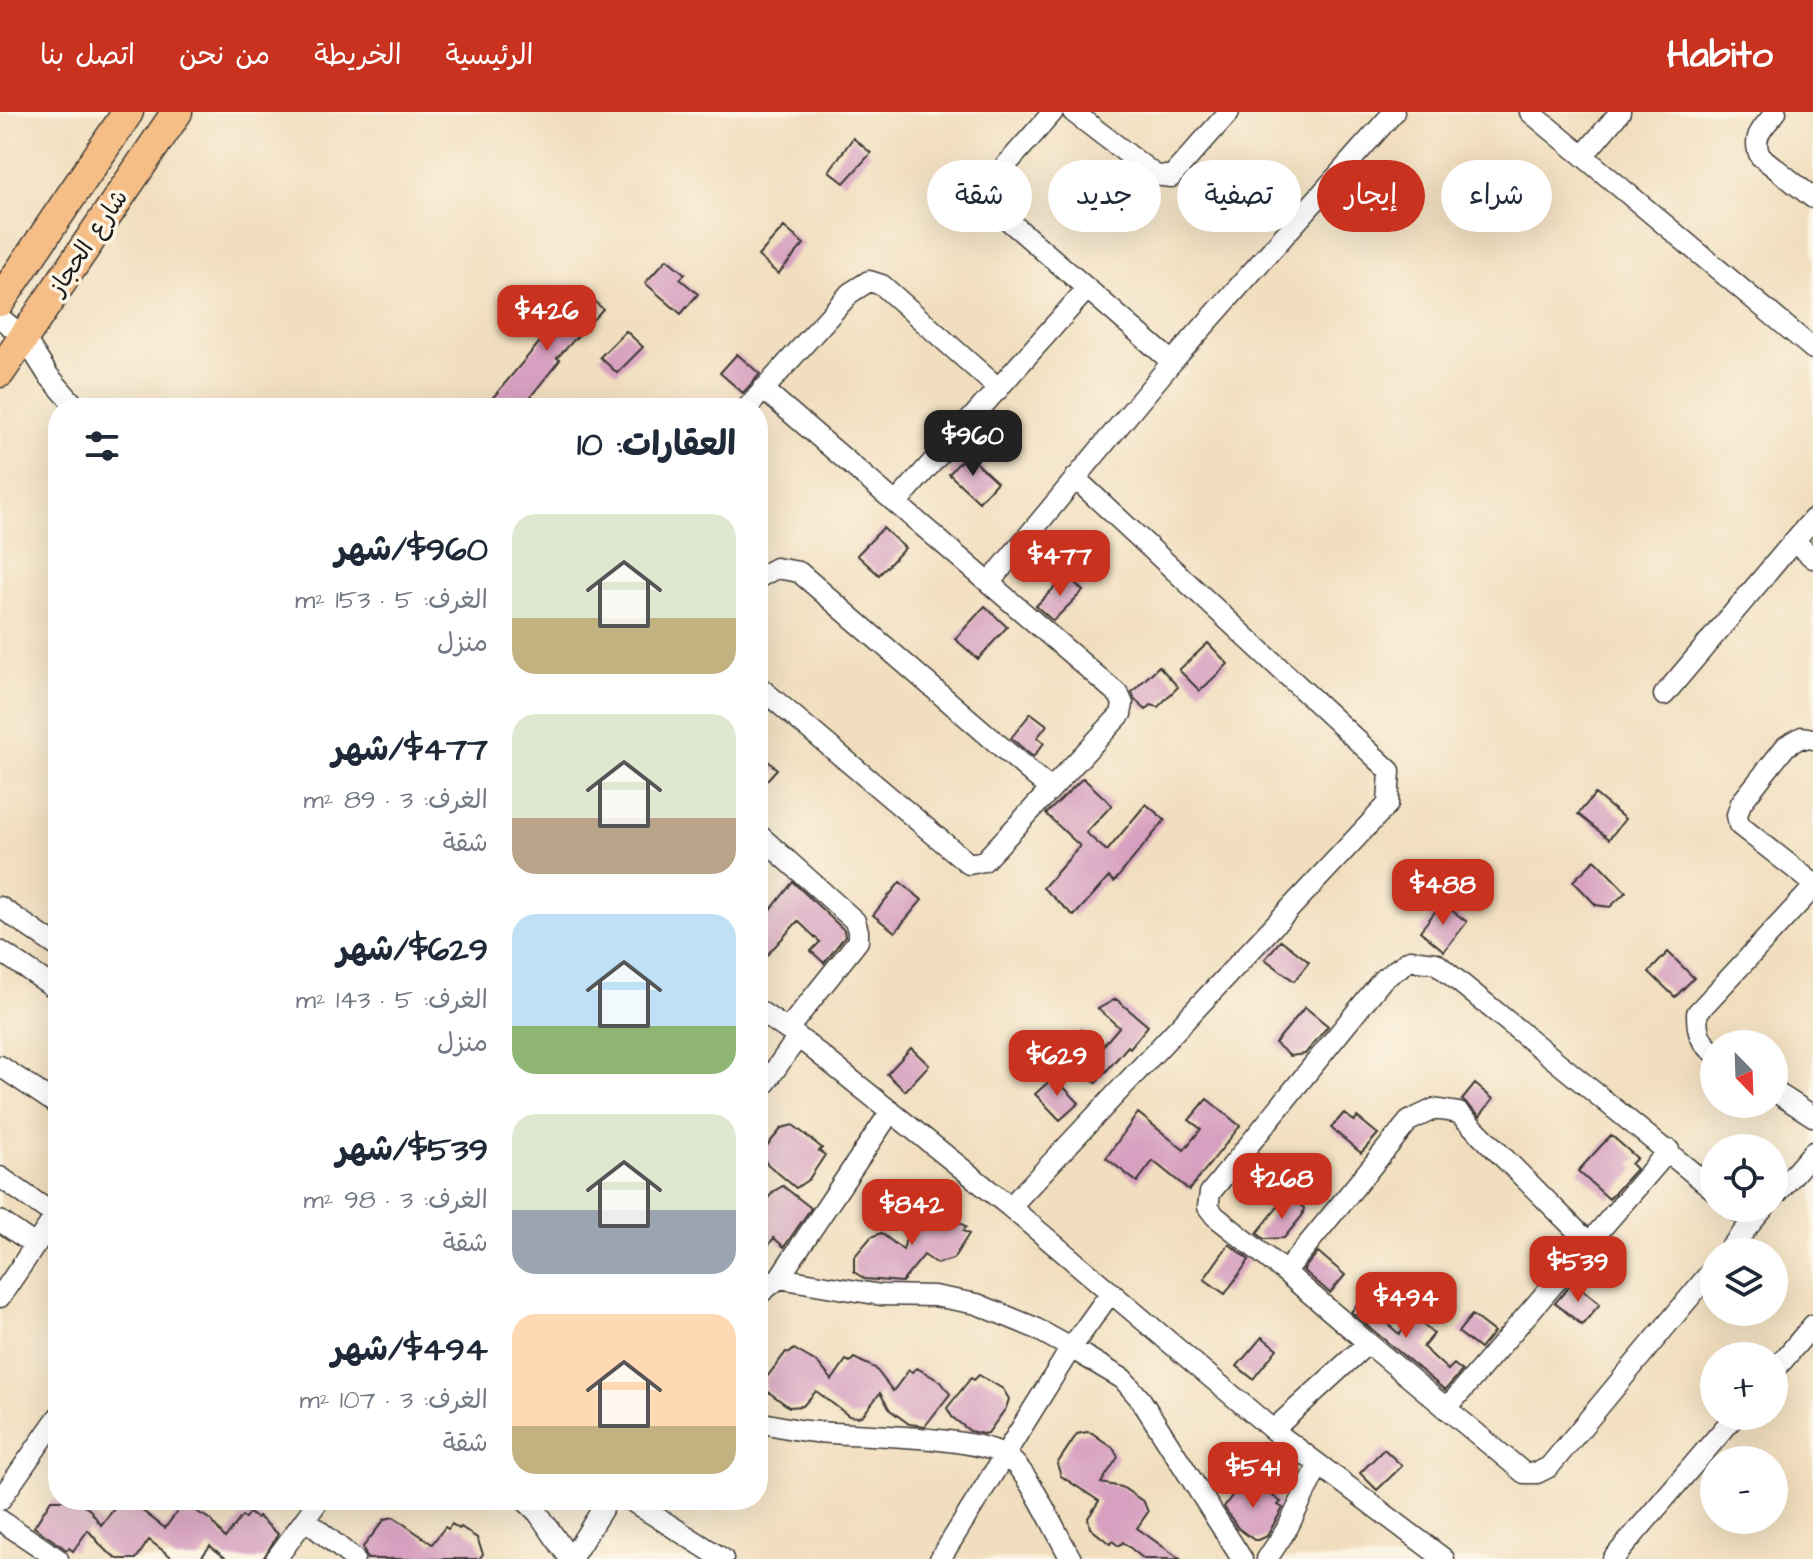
<!DOCTYPE html>
<html lang="ar">
<head>
<meta charset="utf-8">
<style>
  :root { --surface:#fff; --page:#f6f6f7; --text:#1f2937; --muted:#747a83; --accent:#c8321e }
  body { margin:0; font-family:"Architects Daughter","Playpen Sans Arabic",sans-serif; background:var(--page); color:var(--text); direction:rtl; height:100vh; display:flex; flex-direction:column; font-size:30px; white-space:nowrap }
  * { box-sizing:border-box; margin:0 }
  p { font-size:26px; color:var(--muted) }
  .icon { flex:none; width:44px; height:44px; fill:none; stroke:currentColor; stroke-width:2; stroke-linecap:round; stroke-linejoin:round }
  .map { position:relative; flex:1; overflow:hidden; direction:ltr }
  .side { position:absolute; left:48px; top:286px; width:720px; height:1112px; display:flex; flex-direction:column; background:var(--surface); border-radius:32px; box-shadow:0 8px 32px #0002; direction:rtl }
  .side>* { flex:none }
  .guide { position:absolute; left:792px; top:48px; width:760px; height:72px; direction:rtl; display:flex; gap:16px }
  .needle { width:52px; rotate:157deg }
  .buttons { position:absolute; left:1700px; top:918px; display:grid; gap:16px }
  .buttons a { display:grid; place-items:center; width:88px; height:88px; border-radius:50%; background:var(--surface); box-shadow:0 8px 32px #0002; font-size:40px }
  .price { position:absolute; translate:-50% -68px; padding:0 18px; border-radius:16px; background:var(--accent); color:#fff; font-size:26px; line-height:52px; filter:drop-shadow(0 2px 4px #0008) }
  .price::after { content:''; position:absolute; left:50%; top:48px; width:24px; height:18px; margin-left:-12px; background:inherit; clip-path:polygon(0 0,100% 0,50% 100%) }
  .price.current { background:#222; color:#fff }
  ul { padding:0; list-style:none }
  li { display:flex; align-items:center; gap:24px; height:200px; padding:0 32px }
  li span { display:grid; place-items:center; flex:none; width:224px; height:160px; border-radius:24px; color:#555 }
  li>.icon { margin-inline-start:auto }
  span .icon { width:96px; height:96px; fill:#fffc; stroke-width:1 }
  li b { font-size:34px }
  h2 { display:flex; justify-content:space-between; align-items:center; height:96px; padding:0 32px; font-size:34px }
  .pill { padding:0 28px; border-radius:36px; background:var(--surface); box-shadow:0 8px 32px #0002; font-size:28px; line-height:72px }
  .pill.current { background:var(--accent); color:#fff }
  header { display:flex; align-items:center; gap:48px; box-sizing:border-box; height:112px; padding:0 40px; background:var(--accent); color:#fff }
  header strong { font-size:38px }
  nav { display:flex; gap:44px; margin-inline-start:auto; font-size:28px }
  .map>svg:first-child { display:block }
  .building { fill:#d7a0c0 }
  .lines { fill:none; stroke-linecap:round; stroke-linejoin:round }
  .street-casing { stroke:#3c3934; stroke-width:23 }
  .primary-casing { stroke:#3c3934; stroke-width:33 }
  .street { stroke:#fff; stroke-width:20 }
  .primary { stroke:#f5be86; stroke-width:30 }
  .labels { text-anchor:middle; stroke-width:7; stroke-linejoin:round; paint-order:stroke }
  .street-label { font-size:24px; fill:#1c1c1c; stroke:#fcf5e5 }
</style>
</head>
<body>
<header>
<strong>Habito</strong>
<nav><a>الرئيسية</a><a>الخريطة</a><a>من نحن</a><a>اتصل بنا</a></nav>
</header>
<div class="map">
<svg width="1813" height="1447" viewBox="0 0 1813 1447">
  <rect width="100%" height="100%" fill="#fcf5e5"/>
  <filter id="ink" filterUnits="userSpaceOnUse"><feTurbulence type="fractalNoise" baseFrequency=".0125" numOctaves="2"/><feDisplacementMap in="SourceGraphic" scale="16" xChannelSelector="R" yChannelSelector="G"/><feConvolveMatrix kernelMatrix="1 2 1 2 8 2 1 2 1" color-interpolation-filters="sRGB"/></filter>
  <filter id="wash" filterUnits="userSpaceOnUse"><feTurbulence type="fractalNoise" baseFrequency=".006" numOctaves="4" result="noise"/><feDisplacementMap in="SourceGraphic" scale="32" xChannelSelector="R" yChannelSelector="G"/><feGaussianBlur stdDeviation="1.8" result="paint"/><feColorMatrix in="noise" values="0 0 0 0 0 0 0 0 0 0 0 0 0 0 0 0 0 1.4 0 .05"/><feComposite in="paint" operator="in"/></filter>
  <g filter="url(#wash)">
    <rect width="100%" height="100%" fill="#f1debe"/>
    <g id="blocks">
      <path class="building" d="M 853,26 L 871,41 L 844,71 L 829,59 Z
        M 784,115 L 804,132 L 778,162 L 758,144 Z
        M 667,147 L 685,162 L 680,167 L 698,182 L 681,202 L 645,171 Z
        M 579,176 L 603,197 L 557,246 L 560,248 L 531,284 L 545,296 L 498,296 L 490,289 L 550,218 L 545,214 Z
        M 626,219 L 643,235 L 617,261 L 600,245 Z
        M 737,242 L 760,262 L 743,281 L 720,261 Z
        M 967,342 L 997,370 L 979,390 L 949,362 Z
        M 883,416 L 905,436 L 879,463 L 857,443 Z
        M 1067,463 L 1083,479 L 1053,509 L 1036,494 Z
        M 985,494 L 1007,515 L 978,547 L 955,527 Z
        M 1208,531 L 1228,552 L 1200,579 L 1179,558 Z
        M 1159,554 L 1178,575 L 1158,595 L 1151,593 L 1146,598 L 1135,588 L 1132,580 Z
        M 1031,601 L 1047,613 L 1037,626 L 1044,631 L 1033,645 L 1011,626 Z
        M 758,640 L 777,657 L 758,678 Z
        M 1083,666 L 1112,693 L 1086,721 L 1107,739 L 1146,692 L 1165,708 L 1114,770 L 1109,765 L 1074,804 L 1043,776 L 1080,734 L 1046,702 Z
        M 1595,682 L 1625,707 L 1609,727 L 1578,702 Z
        M 1595,748 L 1626,780 L 1610,795 L 1596,793 L 1573,769 Z
        M 793,770 L 844,818 L 845,824 L 824,851 L 811,839 L 820,830 L 798,809 L 758,853 L 758,814 Z
        M 900,770 L 922,788 L 895,820 L 873,803 Z
        M 1442,791 L 1467,810 L 1444,839 L 1420,819 Z
        M 1281,828 L 1309,850 L 1294,869 L 1265,847 Z
        M 1668,840 L 1694,866 L 1675,885 L 1649,860 Z
        M 1116,887 L 1148,914 L 1130,936 L 1128,934 L 1096,971 L 1061,942 L 1081,918 L 1102,935 L 1119,915 L 1098,897 Z
        M 1305,895 L 1328,914 L 1305,942 L 1290,944 L 1275,931 Z
        M 911,936 L 929,953 L 905,979 L 887,962 Z
        M 1054,965 L 1079,991 L 1060,1008 L 1035,982 Z
        M 1475,972 L 1493,987 L 1480,1004 L 1462,988 Z
        M 1207,987 L 1240,1014 L 1189,1078 L 1153,1049 L 1137,1070 L 1106,1046 L 1138,1001 L 1184,1038 L 1201,1017 L 1189,1008 Z
        M 1344,1001 L 1354,1009 L 1357,1005 L 1378,1022 L 1361,1041 L 1331,1016 Z
        M 793,1013 L 822,1036 L 819,1039 L 825,1043 L 809,1067 L 796,1076 L 766,1051 L 764,1046 L 765,1036 L 782,1016 Z
        M 1611,1023 L 1637,1046 L 1631,1052 L 1636,1057 L 1609,1087 L 1578,1059 Z
        M 783,1074 L 811,1096 L 784,1135 L 774,1126 L 758,1146 L 758,1098 L 774,1079 Z
        M 1292,1086 L 1304,1096 L 1302,1104 L 1284,1126 L 1264,1127 L 1257,1121 L 1281,1091 L 1286,1093 Z
        M 936,1092 L 966,1115 L 963,1119 L 969,1122 L 953,1147 L 937,1152 L 924,1143 L 902,1170 L 865,1167 L 854,1160 L 854,1145 L 871,1125 L 881,1121 L 903,1138 L 909,1116 L 922,1098 Z
        M 1229,1132 L 1249,1148 L 1225,1182 L 1204,1167 Z
        M 1318,1140 L 1345,1163 L 1330,1181 L 1303,1158 Z
        M 1573,1170 L 1600,1192 L 1582,1213 L 1555,1191 Z
        M 1371,1177 L 1387,1191 L 1377,1202 L 1399,1222 L 1413,1205 L 1434,1222 L 1423,1235 L 1448,1258 L 1454,1252 L 1462,1259 L 1445,1278 L 1351,1200 Z
        M 1472,1203 L 1494,1220 L 1480,1237 L 1458,1220 Z
        M 1262,1225 L 1277,1237 L 1253,1267 L 1237,1254 Z
        M 794,1237 L 818,1251 L 832,1268 L 846,1248 L 850,1250 L 854,1246 L 875,1256 L 893,1279 L 909,1258 L 912,1260 L 917,1256 L 941,1270 L 950,1282 L 925,1314 L 909,1312 L 890,1298 L 880,1281 L 863,1303 L 858,1305 L 849,1304 L 816,1279 L 803,1294 L 789,1295 L 767,1279 L 764,1269 L 786,1240 L 790,1241 Z
        M 979,1263 L 1003,1277 L 1009,1287 L 1006,1296 L 988,1321 L 983,1322 L 970,1319 L 952,1305 L 947,1296 L 971,1266 L 974,1268 Z
        M 1087,1320 L 1092,1321 L 1113,1336 L 1118,1345 L 1101,1371 L 1122,1375 L 1144,1390 L 1148,1400 L 1137,1416 L 1180,1447 L 1144,1447 L 1123,1430 L 1119,1434 L 1112,1429 L 1110,1432 L 1090,1416 L 1088,1406 L 1099,1389 L 1061,1364 L 1057,1352 L 1077,1322 Z
        M 1384,1337 L 1402,1354 L 1377,1378 L 1360,1361 Z
        M 1251,1368 L 1281,1390 L 1278,1393 L 1283,1396 L 1267,1424 L 1259,1428 L 1254,1428 L 1238,1416 L 1224,1395 L 1240,1372 Z
        M 51,1388 L 77,1388 L 90,1398 L 101,1413 L 118,1392 L 127,1390 L 132,1391 L 165,1416 L 179,1397 L 183,1399 L 187,1394 L 211,1408 L 225,1426 L 242,1404 L 245,1406 L 249,1401 L 256,1406 L 258,1404 L 278,1422 L 263,1447 L 227,1447 L 210,1434 L 200,1447 L 174,1447 L 149,1428 L 136,1447 L 118,1447 L 104,1437 L 88,1418 L 73,1439 L 69,1436 L 67,1438 L 34,1415 Z
        M 394,1405 L 432,1432 L 445,1415 L 448,1417 L 452,1412 L 459,1417 L 461,1415 L 477,1426 L 483,1442 L 479,1447 L 367,1447 L 363,1435 L 385,1407 Z"/>
    </g>
  </g>
  <g filter="url(#ink)">
    <use href="#blocks" fill-opacity="0" stroke="#3c3934" stroke-width="2"/>
    <g class="lines">
      <g class="street-casing">
        <path id="street" d="M 1053,0 L 992,69 L 990,81 L 993,95 L 1172,250 L 1394,0
          M 1073,0 L 1155,63 L 1171,65 L 1229,0
          M 1530,0 L 1583,44
          M 1620,0 L 1583,44 L 1813,237
          M 1776,0 C 1764,15 1751,24 1760,44 L 1813,86
          M 0,206 L 24,225 L 48,263 L 77,296
          M 763,277 L 989,471 L 1172,250
          M 747,296 L 850,181 L 869,169 L 882,173 L 999,277
          M 896,391 L 1086,178
          M 1813,407 L 1794,429 L 1813,446
          M 758,466 L 776,456 L 799,460 L 1050,677
          M 758,574 L 969,752 L 984,749 L 1121,602 L 1123,592 L 1119,583 L 989,471
          M 1664,583 L 1794,429
          M 1813,627 L 1802,625 L 1786,634 L 1741,691 L 1737,703 L 1739,713 L 1813,771
          M 758,722 L 855,809 L 858,819 L 858,829 L 788,917
          M 0,795 L 58,835
          M 0,839 L 58,878
          M 758,898 L 798,925 L 1010,1095 L 1273,1318 L 1444,1447
          M 1714,940 C 1699,930 1697,918 1697,901 L 1813,776
          M 0,954 L 58,993
          M 1774,979 L 1813,1004
          M 758,982 L 798,925
          M 0,1065 L 56,1104
          M 1774,1085 L 1813,1040
          M 1010,1095 L 1388,692 L 1390,659 L 1075,366
          M 1735,1096 L 1752,1110 L 1764,1096
          M 0,1109 L 35,1133
          M 1727,1140 L 1752,1110
          M 1285,1160 L 1215,1104 L 1208,1095 L 1210,1081 L 1383,867 L 1410,848 L 1436,851 L 1714,1078
          M 779,1166 L 881,1183 L 934,1184 L 977,1192 L 1033,1215 L 1071,1236 L 1123,1267 L 1141,1288 L 1242,1447
          M 758,1183 L 779,1166 L 891,999
          M 0,1185 L 58,1100
          M 1368,1231 L 1285,1160 L 1409,1009 L 1434,997 L 1459,1001 L 1588,1130
          M 1774,1259 L 1813,1213
          M 1446,1297 L 1669,1038
          M 758,1310 C 774,1313 790,1317 806,1319 C 849,1324 976,1323 1006,1344 C 1029,1359 1056,1421 1071,1447
          M 1273,1318 L 1368,1231 L 1524,1361 L 1537,1361 L 1549,1355 L 1714,1156
          M 0,1388 L 58,1305
          M 525,1388 L 538,1401 L 570,1447
          M 630,1388 L 723,1447
          M 0,1408 L 58,1447
          M 306,1408 L 354,1447
          M 276,1447 L 319,1388
          M 571,1447 L 608,1388
          M 940,1447 L 1071,1236 L 1111,1180
          M 1267,1447 L 1288,1415 L 1318,1354
          M 1613,1447 L 1735,1304"/>
      </g>
      <g class="primary-casing">
        <path id="primary" d="M 0,189 L 128,0
          M 0,260 L 177,0"/>
      </g>
      <use href="#street" class="street"/>
      <use href="#primary" class="primary"/>
    </g>
  </g>
  <g class="labels">
    <g class="street-label">
      <text transform="translate(88 130) rotate(-56)" y="8">شارع الحجاز</text>
    </g>
  </g>
</svg>
<div class="buttons">
<a><svg class="needle" viewBox="-14 -14 28 28"><path d="M0-13l5 13h-10z" fill="#e53935"/><path d="M0 13l5-13h-10z" fill="#747a83"/></svg></a>
<a><svg class="icon" aria-label="locate" viewBox="0 0 24 24"><circle cx="12" cy="12" r="6"/><path d="M12 2v4M12 18v4M2 12h4M18 12h4"/></svg></a>
<a><svg class="icon" aria-label="layers" viewBox="0 0 24 24"><path d="M12 4l9 5-9 5-9-5zM3 14l9 5 9-5"/></svg></a>
<a>+</a>
<a>−</a>
</div>
<b class="price" style="left:547px;top:241px">$426</b>
<b class="price current" style="left:973px;top:366px">$960</b>
<b class="price" style="left:1060px;top:486px">$477</b>
<b class="price" style="left:1443px;top:815px">$488</b>
<b class="price" style="left:1057px;top:986px">$629</b>
<b class="price" style="left:1282px;top:1109px">$268</b>
<b class="price" style="left:912px;top:1135px">$842</b>
<b class="price" style="left:1578px;top:1192px">$539</b>
<b class="price" style="left:1406px;top:1228px">$494</b>
<b class="price" style="left:1253px;top:1398px">$541</b>
<div class="guide">
<a class="pill">شراء</a>
<a class="pill current">إيجار</a>
<a class="pill">تصفية</a>
<a class="pill">جديد</a>
<a class="pill">شقة</a>
</div>
<section class="side">
<h2>العقارات: 10<svg class="icon" aria-label="filters" viewBox="0 0 24 24"><path d="M4 7h16M4 17h16"/><circle cx="9" cy="7" r="2"/><circle cx="15" cy="17" r="2"/></svg></h2>
<ul>
<li><span style="background:linear-gradient(#dfe7d0 65%,#c2b280 0)"><svg class="icon" aria-label="home" viewBox="0 0 24 24"><path d="M3 11l9-7 9 7M6 9v11h12V9"/></svg></span><div><b>$960/شهر</b><p>الغرف: 5 · 153 m²</p><p>منزل</p></div></li>
<li><span style="background:linear-gradient(#dfe7d0 65%,#b9a48a 0)"><svg class="icon" aria-label="home" viewBox="0 0 24 24"><path d="M3 11l9-7 9 7M6 9v11h12V9"/></svg></span><div><b>$477/شهر</b><p>الغرف: 3 · 89 m²</p><p>شقة</p></div></li>
<li><span style="background:linear-gradient(#bfe0f5 70%,#8fb573 0)"><svg class="icon" aria-label="home" viewBox="0 0 24 24"><path d="M3 11l9-7 9 7M6 9v11h12V9"/></svg></span><div><b>$629/شهر</b><p>الغرف: 5 · 143 m²</p><p>منزل</p></div></li>
<li><span style="background:linear-gradient(#dfe7d0 60%,#9aa5b1 0)"><svg class="icon" aria-label="home" viewBox="0 0 24 24"><path d="M3 11l9-7 9 7M6 9v11h12V9"/></svg></span><div><b>$539/شهر</b><p>الغرف: 3 · 98 m²</p><p>شقة</p></div></li>
<li><span style="background:linear-gradient(#ffd9b3 70%,#c2b280 0)"><svg class="icon" aria-label="home" viewBox="0 0 24 24"><path d="M3 11l9-7 9 7M6 9v11h12V9"/></svg></span><div><b>$494/شهر</b><p>الغرف: 3 · 107 m²</p><p>شقة</p></div></li>
</ul>
</section>
</div>
</body>
</html>
